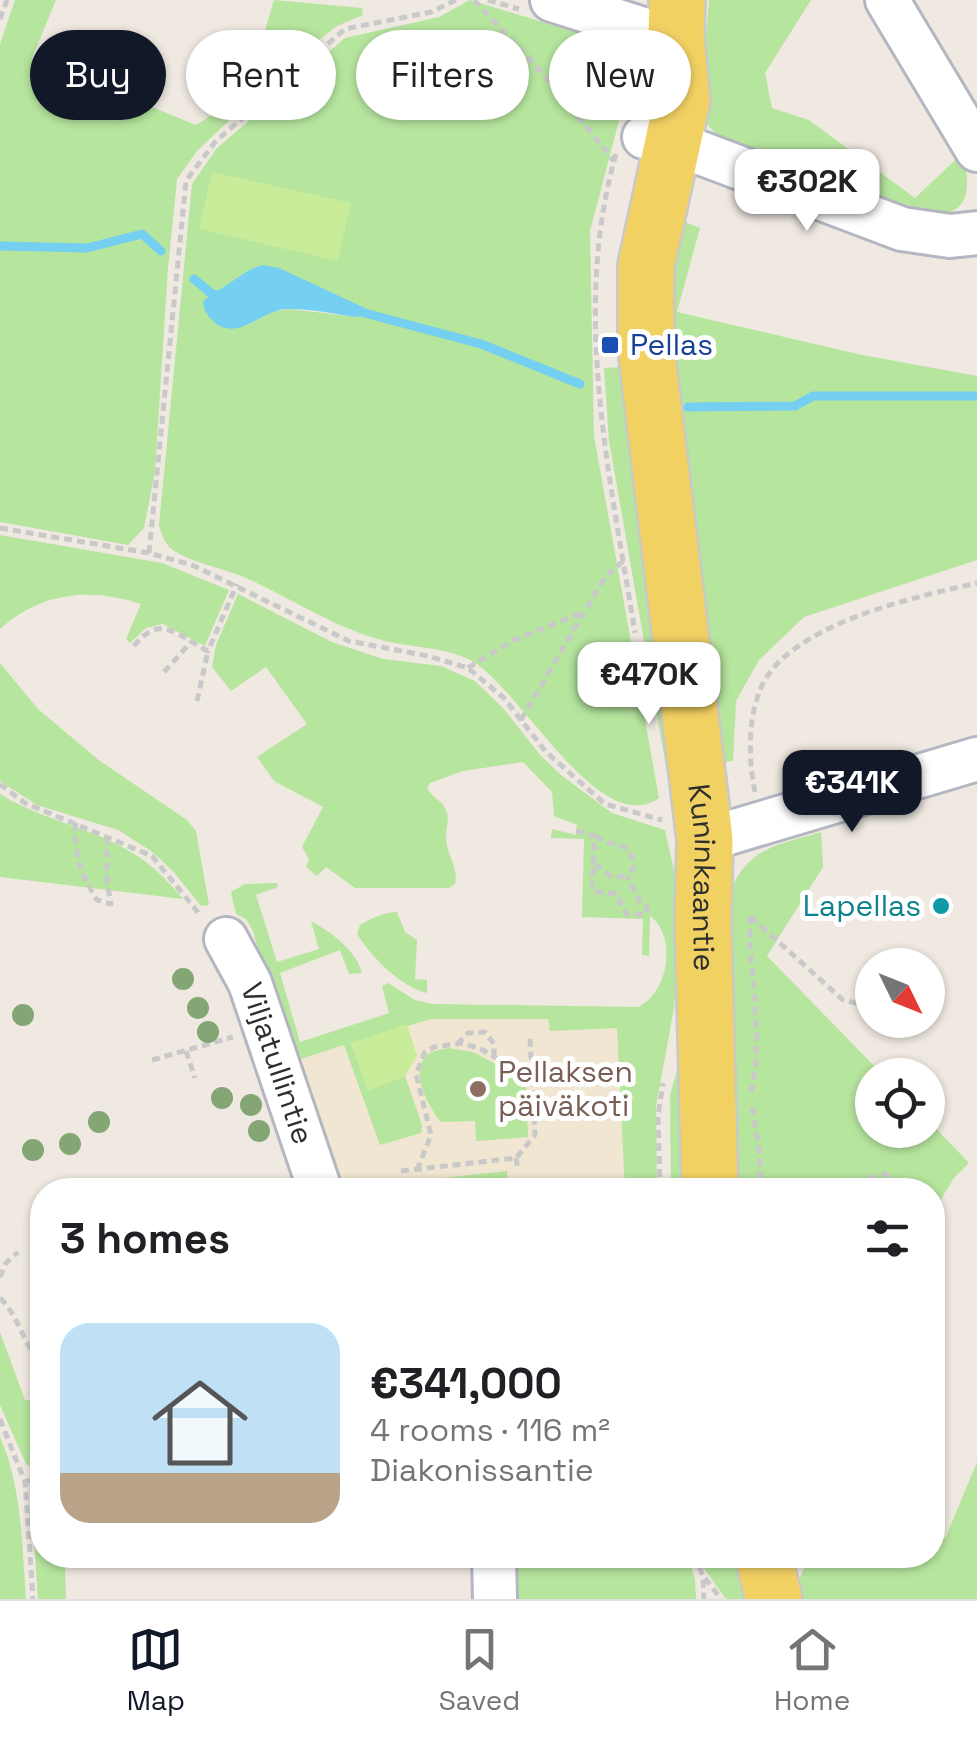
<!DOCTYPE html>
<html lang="en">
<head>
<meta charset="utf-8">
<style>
  :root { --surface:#fff; --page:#f6f6f6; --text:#202124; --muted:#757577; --line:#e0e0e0; --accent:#111827 }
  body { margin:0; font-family:"Space Grotesk",sans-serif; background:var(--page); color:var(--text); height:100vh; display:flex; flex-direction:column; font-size:38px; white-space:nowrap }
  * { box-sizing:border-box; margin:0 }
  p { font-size:32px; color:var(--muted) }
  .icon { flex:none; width:55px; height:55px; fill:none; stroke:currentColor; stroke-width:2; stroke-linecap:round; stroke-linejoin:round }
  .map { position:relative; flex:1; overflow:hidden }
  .sheet { position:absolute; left:30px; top:1178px; width:915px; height:390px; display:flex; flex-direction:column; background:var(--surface); border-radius:40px; box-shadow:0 2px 8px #0004 }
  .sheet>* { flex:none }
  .top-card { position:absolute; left:30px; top:30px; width:918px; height:90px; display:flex; gap:20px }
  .needle { width:65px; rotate:133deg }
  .fabs { position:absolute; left:855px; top:948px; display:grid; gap:20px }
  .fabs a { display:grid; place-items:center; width:90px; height:90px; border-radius:50%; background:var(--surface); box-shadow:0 2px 8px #0004; font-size:50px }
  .price { position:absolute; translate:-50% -85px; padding:0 22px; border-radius:20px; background:#fff; color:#222; font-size:32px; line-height:65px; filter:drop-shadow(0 2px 5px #0008) }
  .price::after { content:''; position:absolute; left:50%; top:60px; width:30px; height:22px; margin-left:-15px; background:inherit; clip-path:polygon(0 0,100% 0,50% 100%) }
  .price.active { background:var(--accent); color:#fff }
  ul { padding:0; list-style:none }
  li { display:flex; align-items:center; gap:30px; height:250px; padding:0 30px }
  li+li { border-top:2px solid var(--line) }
  li span { display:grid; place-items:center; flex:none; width:280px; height:200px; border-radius:30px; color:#555 }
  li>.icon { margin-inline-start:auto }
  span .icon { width:120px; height:120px; fill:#fffc; stroke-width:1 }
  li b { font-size:42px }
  h2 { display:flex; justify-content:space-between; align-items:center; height:120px; padding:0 30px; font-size:42px }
  .tag { padding:0 35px; border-radius:45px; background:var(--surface); box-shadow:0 2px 8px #0004; font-size:35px; line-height:90px }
  .tag.active { background:var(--accent); color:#fff }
  .menu { display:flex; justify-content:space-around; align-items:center; height:140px; border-top:2px solid var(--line); background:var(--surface); font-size:28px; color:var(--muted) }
  .menu a { display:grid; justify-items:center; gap:5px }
  .menu .active { color:var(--accent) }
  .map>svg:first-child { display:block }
  .education { fill:#f0e6d1 }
  .green { fill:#b6e59e; fill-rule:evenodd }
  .pitch { fill:#c9ec9a }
  .water { fill:#75cff0 }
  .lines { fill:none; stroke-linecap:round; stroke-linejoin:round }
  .stream { stroke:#75cff0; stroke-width:9 }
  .minor-casing { stroke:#b4b7c1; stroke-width:48 }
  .major-casing { stroke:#c9c9c9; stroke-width:60 }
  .path { stroke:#c9c9c9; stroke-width:5; stroke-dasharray:8 5; stroke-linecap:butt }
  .minor { stroke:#fff; stroke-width:42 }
  .major { stroke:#f2d163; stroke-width:55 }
  .tree { fill:#84a574 }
  .transit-dot { fill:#1a4fb4; stroke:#fff; stroke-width:4 }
  .culture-dot { fill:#0f9aa8; stroke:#fff; stroke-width:4 }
  .education-dot { fill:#8d6e63; stroke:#fff; stroke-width:4 }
  .labels { text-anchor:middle; stroke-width:10; stroke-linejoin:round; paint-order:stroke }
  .transit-label { font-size:30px; fill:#164399; stroke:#fff; text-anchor:start }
  .street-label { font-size:30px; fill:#2e2e2e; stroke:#fff }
  .culture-label { font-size:30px; fill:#0d838f; stroke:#fff; text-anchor:end }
  .education-label { font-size:30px; fill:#785e54; stroke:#fff; text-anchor:start }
</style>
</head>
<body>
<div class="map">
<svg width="977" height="1599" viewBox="0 0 977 1599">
  <rect width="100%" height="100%" fill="#efe9e1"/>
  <path class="education" d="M 432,1008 L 661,1012 L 674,1008 L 656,1106 L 657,1190 L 332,1190 L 285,1053 Z"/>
  <path class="green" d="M 15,0 L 56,0 L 32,58 L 196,125 C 255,90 255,62 274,0 L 362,8 L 363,15 L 337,26 L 292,61 L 197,151 L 177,179 L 168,268 L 155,472 L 144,528 L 128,545 L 0,522 L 0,44 Z
    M 470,0 L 624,47 L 630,61 L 631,75 L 590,231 L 594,436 L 659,798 C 598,841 518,682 468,659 C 440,646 407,648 378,639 C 330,625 291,598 246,578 C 224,568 195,564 174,551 C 165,545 162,535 159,525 L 192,184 L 217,148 L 345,38 L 439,17 ZM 262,265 L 357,317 L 290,309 L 274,311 L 246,326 L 218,292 L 249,270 Z
    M 709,0 L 811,0 L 765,73 L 772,108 L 809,120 L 915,198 L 966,150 C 964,177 977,204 945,214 L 942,223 L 719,138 L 702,118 L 700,103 Z
    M 668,215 L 700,228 L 677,312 L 862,355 L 977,376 L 977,560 L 804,617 L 759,660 L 736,701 L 733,761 L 721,762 L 673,503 Z
    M 620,367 L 634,414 L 690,803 L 673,807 L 609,441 L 604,368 Z
    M 0,535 L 162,563 L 229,590 L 205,646 L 163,624 L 146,628 L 130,643 L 126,639 L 141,604 C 90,587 41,592 0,629 Z
    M 238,594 L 332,642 L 383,659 L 441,666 L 475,681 L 503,708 L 541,756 L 561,775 L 612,813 L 665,830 L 678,888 L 679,944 L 674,1008 L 656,1106 L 657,1190 L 625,1190 L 617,1028 L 550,1031 L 548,1019 L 431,1019 L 351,1043 L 368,1090 L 405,1076 L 422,1125 L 421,1133 L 380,1145 L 344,1045 L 295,1061 L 263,969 L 253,931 L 246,919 L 236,914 L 231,892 L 245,884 L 277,883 L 278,887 L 256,895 L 277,962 L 319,949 L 311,921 C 331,932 356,950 362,973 L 349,974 L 340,950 L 280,973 L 300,1042 L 389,1013 L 382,986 L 388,983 L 415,1000 L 432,1004 L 638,1007 C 668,994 678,936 650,916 L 649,956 L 642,955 L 643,919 L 582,917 L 584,839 L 551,838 L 552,829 L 576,835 L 577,825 L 554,816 L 552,792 L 523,762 L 463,771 L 430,783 L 427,789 C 433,798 444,801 447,813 C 449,821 446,829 446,837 C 446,855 459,867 455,884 L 449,888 L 355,888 L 326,867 L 317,876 L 306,867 L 309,859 L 302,847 L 323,807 L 274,781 L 257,757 L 307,724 L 266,667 L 231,691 L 212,667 L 216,645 Z
    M 0,663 L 38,709 L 100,761 L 187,820 L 196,831 L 209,905 L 201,906 L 172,870 L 151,851 L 118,830 L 37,805 L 0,781 Z
    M 0,794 C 45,822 101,829 143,860 C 159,871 171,885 183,899 L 0,877 Z
    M 821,832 L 823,867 L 767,956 L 883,1075 L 872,1075 L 872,1130 L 928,1130 L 928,1120 L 969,1163 L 954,1178 L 933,1212 L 932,1190 L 720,1190 L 720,889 L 734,883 C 754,845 783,844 821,832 Z
    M 397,912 L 405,932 L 417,940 L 415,979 L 427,980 L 427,993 C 399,986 372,957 357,934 L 360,925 C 372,918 382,913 397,912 Z
    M 689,1025 L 697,1190 L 671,1190 L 670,1096 Z
    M 448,1048 L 473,1052 L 526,1080 L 528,1137 L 476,1141 L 475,1121 L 441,1122 C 430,1109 411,1076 424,1058 C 429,1051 440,1050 448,1048 Z
    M 507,1171 L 508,1190 L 402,1190 L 404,1182 Z
    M 0,1332 L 25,1400 L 42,1402 L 42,1469 L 37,1471 L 26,1464 L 0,1405 Z
    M 0,1437 C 22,1487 22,1545 26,1599 L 0,1599 Z
    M 977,1462 L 977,1599 L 800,1599 L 797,1584 L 810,1555 L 932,1555 L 933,1537 L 945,1539 Z
    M 42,1483 L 42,1555 L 79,1555 L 65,1562 L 66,1599 L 38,1599 L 31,1499 Z
    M 501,1555 L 687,1555 L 695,1579 L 696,1599 L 504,1599 Z
    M 700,1555 L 745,1555 L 758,1599 L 726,1599 L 703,1567 Z"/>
  <path class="pitch" d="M 212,172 L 351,203 L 338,261 L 199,229 Z
    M 407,1024 L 417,1056 L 405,1076 L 368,1091 L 351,1043 Z"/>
  <path class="water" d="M 262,265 L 279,268 L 365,308 L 365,314 L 357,317 C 334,314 308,308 286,309 C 260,311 237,343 213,321 C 207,315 203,309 203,301 L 249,270 Z"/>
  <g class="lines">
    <path class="stream" d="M 0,246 L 87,248 L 142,234 L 161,251
      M 194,279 L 212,294 L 221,296
      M 357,311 L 481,344 L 580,384
      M 688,407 L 795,406 L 813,396 L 977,396"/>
    <g class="minor-casing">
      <g id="minor">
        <path d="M 552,0 L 646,30 L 676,36"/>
        <path d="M 887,0 L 977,150"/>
        <path d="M 644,137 L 674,143 L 902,229 L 950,236 L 977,233"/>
        <path d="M 705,840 L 977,759"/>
        <path id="s1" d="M 226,939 L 250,983 L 320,1190"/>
        <path d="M 494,1555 L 495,1599"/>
      </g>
    </g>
    <g class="major-casing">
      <g id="major">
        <path id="s2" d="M 677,0 L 676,36 L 682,100 L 646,266 L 646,348 L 705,840 L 703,920 L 710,1190"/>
        <path d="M 763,1555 L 774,1599"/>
      </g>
    </g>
    <path class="path" d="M 474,0 L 552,84 L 614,161
      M 488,0 L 519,9
      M 0,19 L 7,0
      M 630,105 L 637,77
      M 616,154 C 571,310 610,476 635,633
      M 0,528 L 149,553 L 192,565 L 349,641 L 428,656 L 468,668 L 504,698 L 546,752 L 605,804 L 662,820
      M 149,553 L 186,181 L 215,142 L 345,29 L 431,12 L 456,0
      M 134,646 C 160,613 177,635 208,651 L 237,584
      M 468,668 L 512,641 L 581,613
      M 164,672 L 191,642
      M 197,701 L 208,651
      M 521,720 L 605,577 L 623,561
      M 0,784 L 25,803 L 152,856 L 201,916
      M 755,792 C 747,753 747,698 774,667 C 819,618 915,597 977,583
      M 76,823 C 72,853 82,876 97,900 L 111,904 L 107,882 L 107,835
      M 576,831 L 595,836 L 592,891 L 616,894 L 626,914 L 646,914 L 647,906 L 640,902 L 627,876
      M 596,836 C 607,846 619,842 630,851 L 634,867 L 627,876
      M 595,864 L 612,877 L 627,876
      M 750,916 C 748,974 765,1035 751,1092
      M 751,917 L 843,1000 L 872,1007
      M 457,1044 L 468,1033 L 485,1032 L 494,1044 L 494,1055
      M 186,1051 L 195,1078
      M 152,1060 L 233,1037
      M 752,1107 L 759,1147 L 761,1190
      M 516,1158 L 518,1170
      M 417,1170 L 431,1135 L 416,1074 L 425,1052 L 434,1047 L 462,1043 L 481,1049 L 532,1079
      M 401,1171 L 516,1158 L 535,1135 L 530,1038
      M 660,1190 L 658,1116 L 663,1083
      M 848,1190 L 852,1183 L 885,1174 L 904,1190
      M 932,1232 L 935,1233
      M 0,1277 L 6,1263 L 18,1252
      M 0,1298 C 19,1316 23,1345 42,1364
      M 0,1419 L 25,1482 L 33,1599
      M 25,1482 L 42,1476
      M 695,1555 L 703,1576 L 704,1599
      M 705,1578 L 721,1599"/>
    <use href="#minor" class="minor"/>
    <use href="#major" class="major"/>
  </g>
  <g class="tree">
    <circle cx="183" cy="979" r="11"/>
    <circle cx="198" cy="1008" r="11"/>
    <circle cx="23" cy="1015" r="11"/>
    <circle cx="208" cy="1032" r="11"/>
    <circle cx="222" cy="1098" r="11"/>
    <circle cx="251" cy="1105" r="11"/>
    <circle cx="99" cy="1122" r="11"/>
    <circle cx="259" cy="1131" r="11"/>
    <circle cx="70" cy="1144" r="11"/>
    <circle cx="33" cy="1150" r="11"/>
  </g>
  <rect class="transit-dot" x="600" y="335" width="20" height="20" rx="5"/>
  <circle class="culture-dot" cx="941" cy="906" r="10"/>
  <circle class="education-dot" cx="478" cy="1089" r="10"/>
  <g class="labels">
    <g class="transit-label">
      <text x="630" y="355">Pellas</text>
    </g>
    <g class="street-label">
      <text dy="10" stroke="none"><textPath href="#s2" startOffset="885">Kuninkaantie</textPath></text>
      <text dy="10" stroke="none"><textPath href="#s1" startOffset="135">Viljatullintie</textPath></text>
    </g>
    <g class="culture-label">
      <text x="921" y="916">Lapellas</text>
    </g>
    <g class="education-label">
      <text x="498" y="1082">Pellaksen<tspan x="498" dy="34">päiväkoti</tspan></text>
    </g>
  </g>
</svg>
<div class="fabs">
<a><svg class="needle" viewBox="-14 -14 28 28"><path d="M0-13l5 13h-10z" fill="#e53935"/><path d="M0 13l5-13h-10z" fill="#757577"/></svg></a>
<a><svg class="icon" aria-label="locate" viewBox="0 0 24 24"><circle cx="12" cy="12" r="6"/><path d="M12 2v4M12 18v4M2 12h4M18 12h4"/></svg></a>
</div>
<b class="price" style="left:807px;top:234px">€302K</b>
<b class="price" style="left:649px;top:727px">€470K</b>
<b class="price active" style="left:852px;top:835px">€341K</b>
<div class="top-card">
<a class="tag active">Buy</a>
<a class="tag">Rent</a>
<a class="tag">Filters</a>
<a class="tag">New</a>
</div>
<section class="sheet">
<h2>3 homes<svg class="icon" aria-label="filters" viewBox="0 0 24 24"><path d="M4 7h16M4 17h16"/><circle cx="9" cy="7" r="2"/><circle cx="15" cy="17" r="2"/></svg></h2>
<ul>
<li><span style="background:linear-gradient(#bfe0f5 75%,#b9a48a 0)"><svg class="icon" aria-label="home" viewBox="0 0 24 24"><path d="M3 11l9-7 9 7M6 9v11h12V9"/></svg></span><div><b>€341,000</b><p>4 rooms · 116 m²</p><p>Diakonissantie</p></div></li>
</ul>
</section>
</div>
<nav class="menu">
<a class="active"><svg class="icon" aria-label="map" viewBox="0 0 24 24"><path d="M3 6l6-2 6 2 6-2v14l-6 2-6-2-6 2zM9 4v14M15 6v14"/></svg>Map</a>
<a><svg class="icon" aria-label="saved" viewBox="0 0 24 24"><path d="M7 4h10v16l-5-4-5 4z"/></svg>Saved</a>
<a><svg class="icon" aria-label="home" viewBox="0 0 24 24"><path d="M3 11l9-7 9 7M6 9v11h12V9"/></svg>Home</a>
</nav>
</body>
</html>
